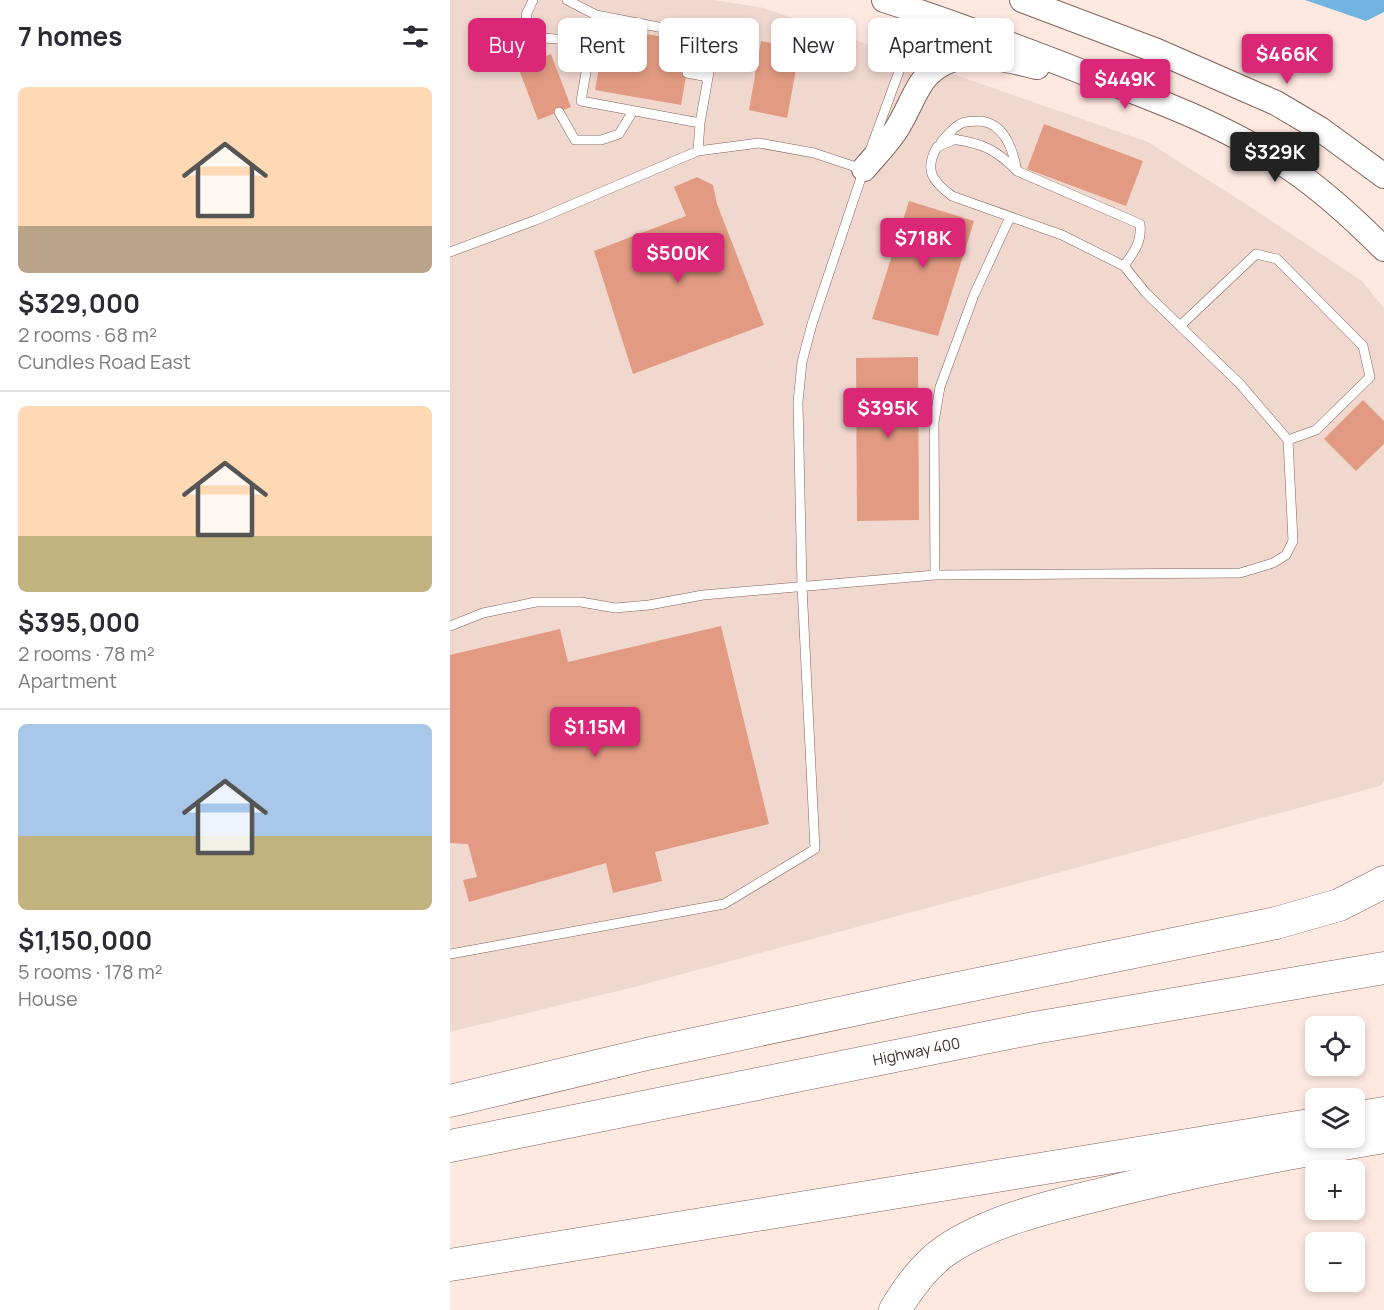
<!DOCTYPE html>
<html lang="en">
<head>
<meta charset="utf-8">
<style>
  :root { --surface:#fff; --page:#f2f2f3; --text:#2b2b33; --muted:#7c7c81; --line:#e1e1e2; --accent:#db2777 }
  body { margin:0; font-family:Manrope,sans-serif; background:var(--page); color:var(--text); height:100vh; display:flex; flex-direction:column; font-size:22px; white-space:nowrap }
  * { box-sizing:border-box; margin:0 }
  p { font-size:20px; color:var(--muted) }
  .icon { flex:none; width:33px; height:33px; fill:none; stroke:currentColor; stroke-width:2; stroke-linecap:round; stroke-linejoin:round }
  .map { position:relative; flex:1; overflow:hidden }
  .drawer { display:flex; flex-direction:column; background:var(--surface); width:450px }
  .drawer>* { flex:none }
  .top-card { position:absolute; left:18px; top:18px; width:570px; height:54px; display:flex; gap:12px }
  .controls { position:absolute; left:855px; top:1016px; display:grid; gap:12px }
  .controls a { display:grid; place-items:center; width:60px; height:60px; border-radius:9px; background:var(--surface); box-shadow:0 3px 9px #0003; font-size:30px }
  .price { position:absolute; translate:-50% -51px; padding:0 14px; border-radius:6px; background:var(--accent); color:#fff; font-size:20px; line-height:39px; filter:drop-shadow(0 2px 3px #0008) }
  .price::after { content:''; position:absolute; left:50%; top:36px; width:18px; height:14px; margin-left:-9px; background:inherit; clip-path:polygon(0 0,100% 0,50% 100%) }
  .price.on { background:#222; color:#fff }
  ul { padding:0; list-style:none }
  li { display:grid; align-content:center; gap:12px; height:318px; padding:0 18px }
  li+li { border-top:2px solid var(--line) }
  li span { display:grid; place-items:center; height:186px; border-radius:9px; color:#555 }
  li>.icon { margin-inline-start:auto }
  span .icon { width:108px; height:108px; fill:#fffc; stroke-width:1 }
  li b { font-size:26px }
  h2 { display:flex; justify-content:space-between; align-items:center; height:72px; padding:0 18px; font-size:26px }
  .pill { padding:0 21px; border-radius:9px; background:var(--surface); box-shadow:0 3px 9px #0003; font-size:21px; line-height:54px }
  .pill.on { background:var(--accent); color:#fff }
  main { display:flex; flex:1; min-height:0 }
  .map>svg:first-child { display:block }
  .built { fill:#f1d8cf }
  .water { fill:#72b3df }
  .building { fill:#e29b82 }
  .lines { fill:none; stroke-linecap:round; stroke-linejoin:round }
  .lane-casing { stroke:#826358; stroke-width:10 }
  .secondary-casing { stroke:#826358; stroke-width:26 }
  .highway-casing { stroke:#826358; stroke-width:33 }
  .lane { stroke:#fff; stroke-width:9 }
  .secondary { stroke:#fff; stroke-width:24 }
  .highway { stroke:#fff; stroke-width:32 }
  .labels { text-anchor:middle; stroke-width:5; stroke-linejoin:round; paint-order:stroke }
  .street-label { font-size:15px; fill:#392b27; stroke:#fafafa }
</style>
</head>
<body>
<main>
<section class="drawer">
<h2>7 homes<svg class="icon" aria-label="filters" viewBox="0 0 24 24"><path d="M4 7h16M4 17h16"/><circle cx="9" cy="7" r="2"/><circle cx="15" cy="17" r="2"/></svg></h2>
<ul>
<li><span style="background:linear-gradient(#ffd9b3 75%,#b9a48a 0)"><svg class="icon" aria-label="home" viewBox="0 0 24 24"><path d="M3 11l9-7 9 7M6 9v11h12V9"/></svg></span><div><b>$329,000</b><p>2 rooms · 68 m²</p><p>Cundles Road East</p></div></li>
<li><span style="background:linear-gradient(#ffd9b3 70%,#c2b280 0)"><svg class="icon" aria-label="home" viewBox="0 0 24 24"><path d="M3 11l9-7 9 7M6 9v11h12V9"/></svg></span><div><b>$395,000</b><p>2 rooms · 78 m²</p><p>Apartment</p></div></li>
<li><span style="background:linear-gradient(#a9c7e8 60%,#c2b280 0)"><svg class="icon" aria-label="home" viewBox="0 0 24 24"><path d="M3 11l9-7 9 7M6 9v11h12V9"/></svg></span><div><b>$1,150,000</b><p>5 rooms · 178 m²</p><p>House</p></div></li>
</ul>
</section>
<div class="map">
<svg width="934" height="1310" viewBox="0 0 934 1310">
  <rect width="100%" height="100%" fill="#fee8e0"/>
  <path class="built" d="M 0,0 L 264,0 L 314,8 L 698,142 L 799,206 L 912,281 L 934,308 L 934,781 L 930,786 L 188,986 L 0,1032 Z"/>
  <path class="water" d="M 855,0 L 934,0 L 934,12 L 916,21 Z"/>
  <path class="building" d="M 156,27 L 242,42 L 231,105 L 145,90 Z
    M 311,41 L 350,48 L 337,118 L 299,110 Z
    M 101,54 L 121,107 L 88,120 L 68,67 Z
    M 594,124 L 693,161 L 676,206 L 577,169 Z
    M 247,177 L 263,185 L 267,204 L 314,325 L 183,374 L 144,251 L 236,216 L 224,187 Z
    M 459,201 L 524,221 L 488,336 L 422,319 Z
    M 468,357 L 469,520 L 407,521 L 406,358 Z
    M 913,400 L 934,421 L 934,444 L 906,471 L 874,439 Z
    M 271,626 L 319,824 L 205,852 L 212,881 L 163,893 L 156,863 L 19,902 L 13,880 L 27,877 L 18,844 L 0,843 L 0,655 L 110,629 L 118,662 Z"/>
  <g class="lines">
    <g class="lane-casing">
      <path id="lane" d="M 83,0 L 76,15 L 88,60
        M 117,0 L 146,15
        M 82,37 L 118,40 L 138,54 L 151,57
        M 237,73 L 258,77
        M 109,112 L 125,140 L 151,140 L 169,134 L 183,111
        M 502,139 C 531,143 546,149 567,171 L 690,224 C 692,242 684,252 674,266
        M 491,142 C 497,136 503,127 512,123 C 517,121 525,121 531,121 C 555,124 563,150 567,171
        M 421,148 L 470,14
        M 248,151 L 250,123 L 265,38 L 146,15 L 131,101 L 250,123
        M 0,252 L 86,220 L 248,151 L 309,143 L 364,153 L 412,169
        M 730,326 L 806,254 L 827,259 L 913,346 L 920,377 L 866,430 L 838,440
        M 485,575 L 484,422 L 490,387 L 524,295 L 560,217
        M 0,626 L 33,613 L 86,602 L 131,602 L 165,608 L 199,605 L 253,595 L 485,575 L 790,573 L 823,563 L 836,555 L 843,541 L 838,440 L 790,384 L 696,293 L 674,266 L 612,235 L 502,196 C 482,181 474,170 487,147 L 506,139
        M 0,954 L 274,904 L 365,849 L 352,586 L 348,402 L 352,362 L 362,324 L 414,169"/>
    </g>
    <g class="secondary-casing">
      <path id="secondary" d="M 434,0 C 502,22 568,47 635,73 C 706,100 778,126 841,169 C 875,192 905,220 934,249
        M 572,0 L 707,51 L 826,103 L 870,129 L 934,176
        M 414,169 C 424,157 437,144 446,130 C 456,115 462,97 472,82 C 500,43 548,58 587,67"/>
    </g>
    <g class="highway-casing">
      <g id="highway">
        <path d="M 0,1101 L 197,1054 L 474,995 L 826,923 L 889,905 L 934,882"/>
        <path d="M 904,1118 L 934,1113"/>
        <path id="s1" d="M 0,1146 L 584,1028 L 934,968"/>
        <path d="M 0,1265 L 866,1124"/>
        <path d="M 445,1310 C 457,1290 475,1265 495,1251 C 541,1220 599,1207 652,1194 C 745,1170 840,1153 934,1137"/>
      </g>
    </g>
    <use href="#lane" class="lane"/>
    <use href="#secondary" class="secondary"/>
    <use href="#highway" class="highway"/>
  </g>
  <g class="labels">
    <g class="street-label">
      <text dy="5" stroke="none"><textPath href="#s1" startOffset="476">Highway 400</textPath></text>
    </g>
  </g>
</svg>
<div class="controls">
<a><svg class="icon" aria-label="locate" viewBox="0 0 24 24"><circle cx="12" cy="12" r="6"/><path d="M12 2v4M12 18v4M2 12h4M18 12h4"/></svg></a>
<a><svg class="icon" aria-label="layers" viewBox="0 0 24 24"><path d="M12 4l9 5-9 5-9-5zM3 14l9 5 9-5"/></svg></a>
<a>+</a>
<a>−</a>
</div>
<b class="price" style="left:837px;top:85px">$466K</b>
<b class="price" style="left:675px;top:110px">$449K</b>
<b class="price on" style="left:825px;top:183px">$329K</b>
<b class="price" style="left:473px;top:269px">$718K</b>
<b class="price" style="left:228px;top:284px">$500K</b>
<b class="price" style="left:438px;top:439px">$395K</b>
<b class="price" style="left:145px;top:758px">$1.15M</b>
<div class="top-card">
<a class="pill on">Buy</a>
<a class="pill">Rent</a>
<a class="pill">Filters</a>
<a class="pill">New</a>
<a class="pill">Apartment</a>
</div>
</div>
</main>
</body>
</html>
